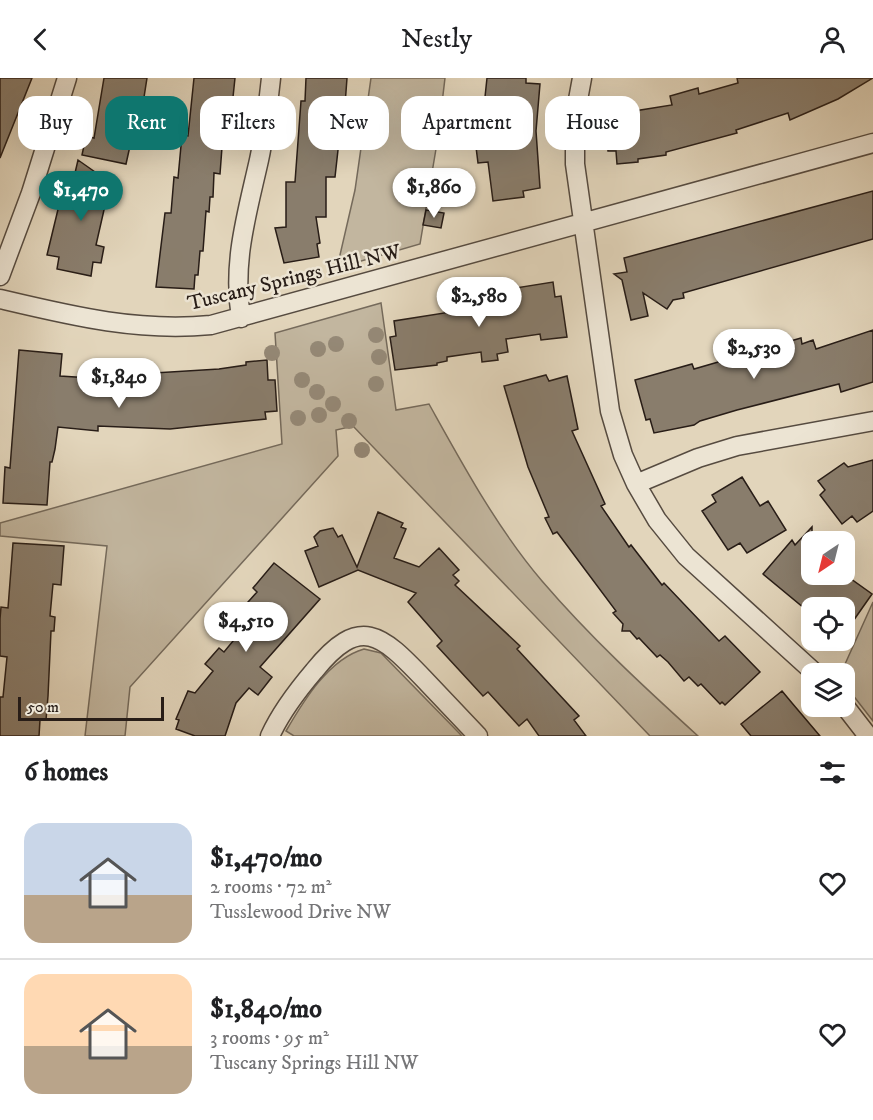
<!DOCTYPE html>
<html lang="en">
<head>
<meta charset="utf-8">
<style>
  :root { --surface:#fff; --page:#f6f6f6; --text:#202124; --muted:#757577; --line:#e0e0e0; --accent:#0f766e }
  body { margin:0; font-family:"IM FELL DW Pica",serif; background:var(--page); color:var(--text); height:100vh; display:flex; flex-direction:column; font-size:22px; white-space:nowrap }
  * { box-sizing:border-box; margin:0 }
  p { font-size:20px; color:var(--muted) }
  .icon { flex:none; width:33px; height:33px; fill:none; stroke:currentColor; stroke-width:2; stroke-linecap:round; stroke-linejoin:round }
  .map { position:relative; height:658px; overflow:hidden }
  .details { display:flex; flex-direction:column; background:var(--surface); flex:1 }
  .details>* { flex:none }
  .top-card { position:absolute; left:18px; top:18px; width:837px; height:54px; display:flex; gap:12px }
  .needle { width:39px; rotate:215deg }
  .fabs { position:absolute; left:801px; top:453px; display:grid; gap:12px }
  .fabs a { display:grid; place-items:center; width:54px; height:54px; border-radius:12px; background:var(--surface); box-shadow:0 6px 24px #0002; font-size:30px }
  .scale { position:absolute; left:18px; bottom:15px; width:146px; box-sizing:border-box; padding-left:6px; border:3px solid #281d17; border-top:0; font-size:16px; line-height:21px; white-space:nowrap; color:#281d17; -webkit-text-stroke:4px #ece4d3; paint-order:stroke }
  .price { position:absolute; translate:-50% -51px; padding:0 14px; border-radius:21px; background:#fff; color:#222; font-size:20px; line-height:39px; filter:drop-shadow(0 2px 3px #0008) }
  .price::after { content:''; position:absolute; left:50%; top:36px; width:18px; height:14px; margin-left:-9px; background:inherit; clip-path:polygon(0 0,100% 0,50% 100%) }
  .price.selected { background:var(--accent); color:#fff }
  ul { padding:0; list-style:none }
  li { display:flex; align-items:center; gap:18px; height:150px; padding:0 24px }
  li+li { border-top:2px solid var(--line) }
  li span { display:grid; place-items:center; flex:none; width:168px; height:120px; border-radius:18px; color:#555 }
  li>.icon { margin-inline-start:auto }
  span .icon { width:72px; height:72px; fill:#fffc; stroke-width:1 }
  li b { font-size:26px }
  h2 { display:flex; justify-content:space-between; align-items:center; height:72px; padding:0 24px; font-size:26px }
  .tag { padding:0 21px; border-radius:18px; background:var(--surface); box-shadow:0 6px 24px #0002; font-size:21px; line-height:54px }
  .tag.selected { background:var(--accent); color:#fff }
  header { display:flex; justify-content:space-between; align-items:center; height:78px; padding:0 24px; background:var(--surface); font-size:27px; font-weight:600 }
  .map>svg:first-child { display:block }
  .green { fill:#c2b69f; stroke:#756a5b; stroke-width:1.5 }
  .building { fill:#897d6c; stroke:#281d17; stroke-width:1.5 }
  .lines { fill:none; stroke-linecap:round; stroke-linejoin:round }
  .street-casing { stroke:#564b40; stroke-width:21 }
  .street { stroke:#ece4d3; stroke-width:18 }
  .tree { fill:#958977 }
  .labels { text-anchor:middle; stroke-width:5; stroke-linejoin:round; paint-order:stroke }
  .street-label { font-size:21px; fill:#281d17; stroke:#ece4d3 }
</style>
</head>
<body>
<header><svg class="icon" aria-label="back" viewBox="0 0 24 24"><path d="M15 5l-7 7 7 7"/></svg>Nestly<svg class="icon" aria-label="person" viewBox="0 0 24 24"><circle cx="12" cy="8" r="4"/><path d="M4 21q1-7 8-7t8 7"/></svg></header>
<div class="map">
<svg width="873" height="658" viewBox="0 0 873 658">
  <rect width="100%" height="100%" fill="#e2d5bb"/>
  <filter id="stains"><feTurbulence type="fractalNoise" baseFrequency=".00333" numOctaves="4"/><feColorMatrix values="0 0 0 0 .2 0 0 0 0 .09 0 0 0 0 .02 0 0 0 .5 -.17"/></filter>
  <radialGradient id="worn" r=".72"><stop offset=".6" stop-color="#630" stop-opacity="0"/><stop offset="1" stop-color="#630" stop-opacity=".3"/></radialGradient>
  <path class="green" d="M 371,0 L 445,0 L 438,59 L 420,166 L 337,190 L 355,112 Z
    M 381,225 L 396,332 L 429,326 C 463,387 497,450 542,503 C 590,559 644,609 698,658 L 650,658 L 353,348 L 336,352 L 338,378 L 130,609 L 125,658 L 85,658 L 107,468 L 0,458 L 0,445 L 282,366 L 275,255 Z
    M 873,524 L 873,643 L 845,607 L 844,596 L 841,595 Z
    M 364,571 L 381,575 L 462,658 L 294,658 L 286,653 C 304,622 329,581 364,571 Z"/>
  <path class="building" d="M 0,0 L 32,0 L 0,80 Z
    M 104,0 L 147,0 L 139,51 L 134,50 L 126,86 L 82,77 L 86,58 L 94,60 Z
    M 194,0 L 235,0 L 229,57 L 223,56 L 220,96 L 214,95 L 213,119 L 210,119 L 209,134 L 206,133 L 203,173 L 200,173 L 198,197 L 195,197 L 194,211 L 156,209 L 165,135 L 171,135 L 174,99 L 178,100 L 182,57 L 188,58 Z
    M 306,0 L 347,0 L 343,54 L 340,54 L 335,99 L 326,99 L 326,139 L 316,139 L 320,165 L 317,166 L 319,179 L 284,185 L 275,150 L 286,149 L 286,104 L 295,104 L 301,23 L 305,23 Z
    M 487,0 L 526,0 L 526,5 L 540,6 L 536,53 L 540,110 L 523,113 L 524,119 L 493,123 L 488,84 L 478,85 L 475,61 L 477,37 L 483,38 Z
    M 737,0 L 873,0 L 838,21 L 790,42 L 788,35 L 736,52 L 737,55 L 666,74 L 666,77 L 638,81 L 638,84 L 617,86 L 616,73 L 608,73 L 606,37 L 616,36 L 615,28 L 634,26 L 634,33 L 672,27 L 670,18 L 698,10 L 699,16 L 738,5 Z
    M 78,82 L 115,108 L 111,125 L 106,123 L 96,167 L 104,169 L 101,185 L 93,184 L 91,198 L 57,191 L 59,179 L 47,177 L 61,119 L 69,121 Z
    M 873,113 L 873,161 L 683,215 L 684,220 L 673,222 L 667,231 L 643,215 L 648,238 L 631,242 L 622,202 L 614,196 L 627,194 L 624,180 Z
    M 426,132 L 444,135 L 441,150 L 423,147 Z
    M 553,204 L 555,219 L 561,218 L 567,259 L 541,262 L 540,256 L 506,261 L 508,274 L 497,276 L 498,282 L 482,284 L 481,274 L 447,279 L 447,283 L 437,285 L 437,287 L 395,292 L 390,259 L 396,258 L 394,243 L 451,234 L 450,228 L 510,218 L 509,211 Z
    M 873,252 L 873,304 L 841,314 L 839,306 L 737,332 L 700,343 L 694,347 L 654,355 L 650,341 L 646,342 L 635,302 L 692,286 L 694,291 L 801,260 L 802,266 L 813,262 L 816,271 Z
    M 19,272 L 62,276 L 60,298 L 91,300 L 91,288 L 138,292 L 138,296 L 219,291 L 246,287 L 246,284 L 267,282 L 268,302 L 275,302 L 277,333 L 265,334 L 266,341 L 170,351 L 98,348 L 98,353 L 58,349 L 55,371 L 52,384 L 50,384 L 47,427 L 3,425 L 5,389 L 10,390 Z
    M 546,297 L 549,303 L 567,298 L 578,351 L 572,353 L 605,426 L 601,428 L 629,469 L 631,467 L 662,507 L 664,505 L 719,563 L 725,558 L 760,594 L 725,627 L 722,624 L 720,626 L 701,606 L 698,608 L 689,599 L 684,603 L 668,584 L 660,577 L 657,579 L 639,560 L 637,561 L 630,553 L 622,553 L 623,546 L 613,535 L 616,533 L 557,454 L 553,456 L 545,440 L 549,439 L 528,389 L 504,308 Z
    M 873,382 L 873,433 L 857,444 L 852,438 L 842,446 L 820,417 L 825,412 L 818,403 L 844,385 L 848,389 Z
    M 742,399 L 760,428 L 768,423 L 786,452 L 747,475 L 740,465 L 728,472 L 702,433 L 716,424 L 712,417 Z
    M 378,434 L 403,445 L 401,449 L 406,451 L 394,480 L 419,489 L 439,470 L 459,492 L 453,497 L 459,503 L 455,507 L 520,568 L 517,571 L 579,638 L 574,642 L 586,658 L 539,658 L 527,641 L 519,648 L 488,614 L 483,618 L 437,568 L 442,563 L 408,524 L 416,515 L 358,492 L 319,509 L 305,473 L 318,468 L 314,459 L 320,453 L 333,450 L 338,459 L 342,457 L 357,489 Z
    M 812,449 L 812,496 L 844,496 L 872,516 L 844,556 L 844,530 L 804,530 L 763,496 L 792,462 L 795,467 Z
    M 13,465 L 64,468 L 61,507 L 53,506 L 50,538 L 55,539 L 54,553 L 51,553 L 48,618 L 46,642 L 40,642 L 39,658 L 0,658 L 0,619 L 3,619 L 7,579 L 0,578 L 0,541 L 1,529 L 8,530 Z
    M 274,485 L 320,521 L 260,589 L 272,599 L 258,617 L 249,610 L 236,625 L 225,658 L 195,658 L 176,651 L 179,642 L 176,641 L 188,613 L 195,615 L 213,593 L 205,586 L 219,570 L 224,574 L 243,551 L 235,545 L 240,533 L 257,514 L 253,510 Z
    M 782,613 L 792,625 L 820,658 L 751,658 L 741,646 Z"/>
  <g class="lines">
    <g class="street-casing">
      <path id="street" d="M 582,0 L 575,38 L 575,86 L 610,333 L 623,377 L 636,406 L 657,442 L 686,478 L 816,596
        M 0,198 L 31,115 L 67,0
        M 0,221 C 72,238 137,254 211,247 L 873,65
        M 241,240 C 232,184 247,136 259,82 C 265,55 268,27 271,0
        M 636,406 L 698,380 L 737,368 L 873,343
        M 844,627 L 868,658
        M 270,658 C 281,634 297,613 314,593 C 360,536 381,556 424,601 C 442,620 460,639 478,658"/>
    </g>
    <use href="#street" class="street"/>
  </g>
  <g class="tree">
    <circle cx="376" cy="257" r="8"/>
    <circle cx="336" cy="266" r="8"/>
    <circle cx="318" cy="271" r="8"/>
    <circle cx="272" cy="275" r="8"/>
    <circle cx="379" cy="279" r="8"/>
    <circle cx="302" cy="302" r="8"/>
    <circle cx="376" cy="306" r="8"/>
    <circle cx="317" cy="314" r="8"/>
    <circle cx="333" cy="326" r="8"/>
    <circle cx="319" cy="337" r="8"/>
    <circle cx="298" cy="340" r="8"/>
    <circle cx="349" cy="343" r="8"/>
    <circle cx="362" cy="372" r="8"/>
  </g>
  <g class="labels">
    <g class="street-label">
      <text transform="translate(294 199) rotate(-14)" y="7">Tuscany Springs Hill NW</text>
    </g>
  </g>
  <rect width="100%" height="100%" filter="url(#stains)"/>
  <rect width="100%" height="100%" fill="url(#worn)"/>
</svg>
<div class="fabs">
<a><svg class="needle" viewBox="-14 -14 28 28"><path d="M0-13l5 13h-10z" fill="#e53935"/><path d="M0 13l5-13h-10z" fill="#757577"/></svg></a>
<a><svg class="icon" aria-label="locate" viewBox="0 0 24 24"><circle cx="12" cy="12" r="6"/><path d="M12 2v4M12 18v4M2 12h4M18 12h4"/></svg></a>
<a><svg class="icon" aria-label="layers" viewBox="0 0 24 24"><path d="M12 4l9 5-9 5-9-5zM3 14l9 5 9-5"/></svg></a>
</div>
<div class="scale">50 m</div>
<b class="price" style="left:434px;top:141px">$1,860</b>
<b class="price selected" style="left:81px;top:144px">$1,470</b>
<b class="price" style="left:479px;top:250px">$2,580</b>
<b class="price" style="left:754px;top:302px">$2,530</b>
<b class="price" style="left:119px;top:331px">$1,840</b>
<b class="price" style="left:246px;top:575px">$4,510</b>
<div class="top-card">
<a class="tag">Buy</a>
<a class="tag selected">Rent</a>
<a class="tag">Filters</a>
<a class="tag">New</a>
<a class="tag">Apartment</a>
<a class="tag">House</a>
</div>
</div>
<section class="details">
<h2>6 homes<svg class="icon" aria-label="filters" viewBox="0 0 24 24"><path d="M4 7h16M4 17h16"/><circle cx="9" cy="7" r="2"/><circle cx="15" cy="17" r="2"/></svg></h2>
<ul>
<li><span style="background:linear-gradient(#c9d6e8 60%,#b9a48a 0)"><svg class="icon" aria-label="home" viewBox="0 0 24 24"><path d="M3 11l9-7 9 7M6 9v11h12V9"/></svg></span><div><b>$1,470/mo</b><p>2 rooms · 72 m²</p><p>Tusslewood Drive NW</p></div><svg class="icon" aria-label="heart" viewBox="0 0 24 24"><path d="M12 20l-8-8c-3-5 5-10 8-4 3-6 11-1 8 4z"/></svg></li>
<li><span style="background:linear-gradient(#ffd9b3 60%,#b9a48a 0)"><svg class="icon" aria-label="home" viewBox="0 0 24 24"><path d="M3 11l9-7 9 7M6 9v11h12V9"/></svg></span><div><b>$1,840/mo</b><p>3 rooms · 95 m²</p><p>Tuscany Springs Hill NW</p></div><svg class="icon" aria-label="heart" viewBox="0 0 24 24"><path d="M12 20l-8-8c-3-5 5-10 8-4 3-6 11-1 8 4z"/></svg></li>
</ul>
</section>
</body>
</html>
